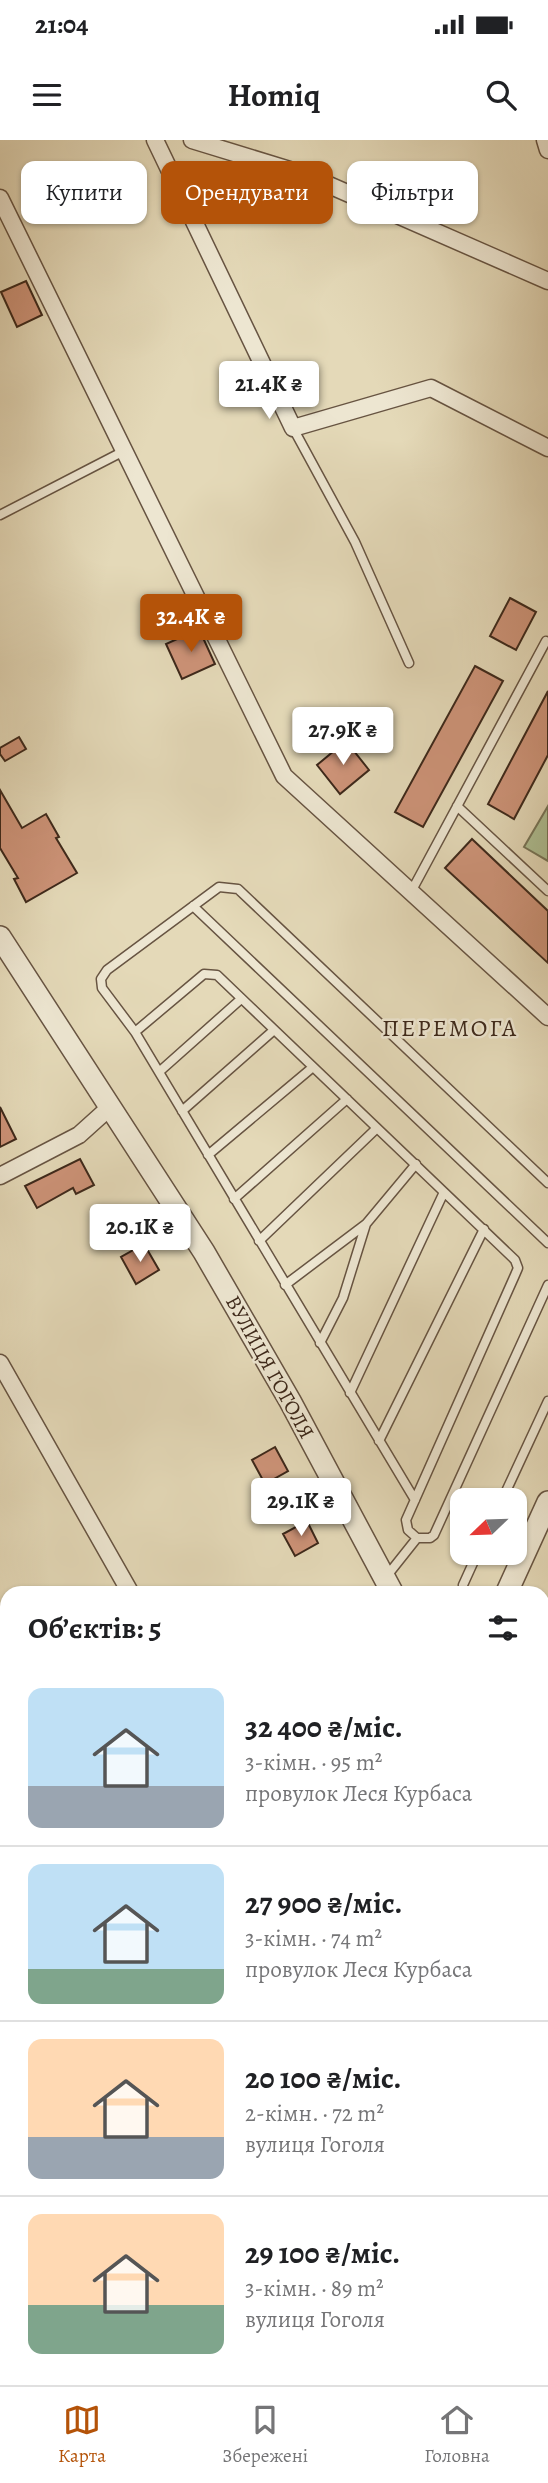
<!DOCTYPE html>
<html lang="uk">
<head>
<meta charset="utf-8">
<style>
  :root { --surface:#fff; --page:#f2f2f2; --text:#202124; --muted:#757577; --line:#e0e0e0; --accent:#b45309 }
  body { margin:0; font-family:Alegreya,serif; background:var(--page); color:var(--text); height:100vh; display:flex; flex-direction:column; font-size:26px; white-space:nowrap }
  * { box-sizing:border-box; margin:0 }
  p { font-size:23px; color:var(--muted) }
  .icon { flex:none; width:38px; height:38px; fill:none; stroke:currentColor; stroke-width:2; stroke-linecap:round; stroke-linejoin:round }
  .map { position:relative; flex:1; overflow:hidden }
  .side { position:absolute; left:0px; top:1446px; width:550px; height:800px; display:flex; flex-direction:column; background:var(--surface); border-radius:21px 21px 0 0; box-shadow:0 2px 5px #0004 }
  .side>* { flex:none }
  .top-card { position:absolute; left:21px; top:21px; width:508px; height:63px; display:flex; gap:14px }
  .needle { width:46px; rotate:247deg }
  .controls { position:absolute; left:450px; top:1348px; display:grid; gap:14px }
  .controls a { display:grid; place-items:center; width:77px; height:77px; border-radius:14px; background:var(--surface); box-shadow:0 2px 5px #0004; font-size:35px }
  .price { position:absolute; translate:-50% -60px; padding:0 16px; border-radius:7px; background:#fff; color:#222; font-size:23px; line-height:46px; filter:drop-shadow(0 2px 4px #0008) }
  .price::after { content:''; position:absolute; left:50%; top:42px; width:21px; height:16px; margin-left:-10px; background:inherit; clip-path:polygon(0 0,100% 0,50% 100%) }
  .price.on { background:var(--accent); color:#fff }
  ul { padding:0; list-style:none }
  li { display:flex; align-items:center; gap:21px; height:175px; padding:0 28px }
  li+li { border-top:2px solid var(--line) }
  li span { display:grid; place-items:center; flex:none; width:196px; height:140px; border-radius:14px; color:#555 }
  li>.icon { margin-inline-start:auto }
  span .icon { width:84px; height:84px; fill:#fffc; stroke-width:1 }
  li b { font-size:30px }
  h2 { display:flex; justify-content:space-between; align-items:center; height:84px; padding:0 28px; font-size:30px }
  .chip { padding:0 24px; border-radius:14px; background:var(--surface); box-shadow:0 2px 5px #0004; font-size:24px; line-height:63px }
  .chip.on { background:var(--accent); color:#fff }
  .status { display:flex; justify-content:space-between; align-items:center; height:49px; padding:0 35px; background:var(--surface); direction:ltr }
  .status svg { height:19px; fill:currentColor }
  header { display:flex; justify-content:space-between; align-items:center; height:91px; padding:0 28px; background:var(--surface); font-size:32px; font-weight:700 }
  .tab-bar { display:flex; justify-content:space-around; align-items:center; height:98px; border-top:2px solid var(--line); background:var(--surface); font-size:19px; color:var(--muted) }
  .tab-bar a { display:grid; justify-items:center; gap:4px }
  .tab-bar .on { color:var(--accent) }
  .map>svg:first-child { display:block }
  .green { fill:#aec094; stroke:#767457; stroke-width:2 }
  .building { fill:#cd9378; stroke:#3d281a; stroke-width:2 }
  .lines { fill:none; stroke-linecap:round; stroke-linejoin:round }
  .service-casing { stroke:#675442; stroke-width:11 }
  .minor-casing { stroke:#675442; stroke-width:19 }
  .tertiary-casing { stroke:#675442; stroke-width:24 }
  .service { stroke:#ede6d1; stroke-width:8 }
  .minor { stroke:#ede6d1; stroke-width:16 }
  .tertiary { stroke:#ede6d1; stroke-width:21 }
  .rail-casing { stroke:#3d281a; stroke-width:7 }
  .rail { stroke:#ede6d1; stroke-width:4.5; stroke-dasharray:13; stroke-linecap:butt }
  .labels { text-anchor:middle; stroke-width:5; stroke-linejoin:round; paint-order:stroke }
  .street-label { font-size:21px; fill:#3d281a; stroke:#ede6d1 }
  .quarter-label { font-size:24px; letter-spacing:2px; fill:#3d281a; stroke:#ede6d1 }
</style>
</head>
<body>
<div class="status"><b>21:04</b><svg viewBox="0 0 49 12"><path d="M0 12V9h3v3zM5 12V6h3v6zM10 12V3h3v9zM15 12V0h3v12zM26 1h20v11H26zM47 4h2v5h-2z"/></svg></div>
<header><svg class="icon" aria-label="menu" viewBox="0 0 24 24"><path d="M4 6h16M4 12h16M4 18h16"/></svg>Homiq<svg class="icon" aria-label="search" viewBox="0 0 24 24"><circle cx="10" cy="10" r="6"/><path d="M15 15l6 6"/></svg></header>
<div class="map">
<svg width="548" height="2245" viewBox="0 0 548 2245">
  <rect width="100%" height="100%" fill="#e4d9b8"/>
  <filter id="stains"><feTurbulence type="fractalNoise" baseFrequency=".00286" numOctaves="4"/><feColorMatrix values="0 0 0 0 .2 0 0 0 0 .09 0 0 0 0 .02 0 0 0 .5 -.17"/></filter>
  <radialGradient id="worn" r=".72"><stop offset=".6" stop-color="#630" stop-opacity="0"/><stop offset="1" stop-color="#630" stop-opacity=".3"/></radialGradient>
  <path class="green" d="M 548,666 L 548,721 L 524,707 Z"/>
  <path class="building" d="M 26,141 L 42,175 L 17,187 L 1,152 Z
    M 510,458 L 536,472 L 516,510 L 490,496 Z
    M 199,489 L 215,524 L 182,539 L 166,504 Z
    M 475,526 L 503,541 L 423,687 L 395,672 Z
    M 548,551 L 548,615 L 514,679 L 488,664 Z
    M 19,597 L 26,609 L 5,621 L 0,614 L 0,608 Z
    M 346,601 L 369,630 L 340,654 L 317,625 Z
    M 0,650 L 22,688 L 46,674 L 59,697 L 56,698 L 77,733 L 26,762 L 14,739 L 18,738 L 0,708 Z
    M 472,699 L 548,771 L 548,823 L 445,728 Z
    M 0,967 L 16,999 L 0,1007 Z
    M 80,1019 L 94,1045 L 76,1054 L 73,1048 L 37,1068 L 25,1046 Z
    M 144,1104 L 159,1130 L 136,1144 L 121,1117 Z
    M 275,1307 L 288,1331 L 265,1344 L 252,1320 Z
    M 307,1381 L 318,1403 L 295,1416 L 283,1394 Z"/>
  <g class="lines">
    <g class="service-casing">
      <path id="service" d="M 293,288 L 355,402 L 409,523
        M 0,375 L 124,311
        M 457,666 L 548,751
        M 411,752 L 546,501 L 548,502
        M 193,766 L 548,1103
        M 135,892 L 204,834 L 217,835 L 515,1120 L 518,1128 L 515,1135 L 406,1380 L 408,1390 L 417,1398 L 386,1437
        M 159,932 L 241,859
        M 182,971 L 274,890
        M 208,1015 L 313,927
        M 234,1059 L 347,959
        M 259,1101 L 377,988
        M 285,1145 L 366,1084 L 416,1024
        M 320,1203 L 343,1158 L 366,1084
        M 350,1253 L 444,1052
        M 379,1301 L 484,1089
        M 415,1360 L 135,892 L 102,848 L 101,839 L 107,830 L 219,747 L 238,749 L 548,1043
        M 502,1360 L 548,1261
        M 417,1398 L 430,1398 L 434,1395 L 548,1145
        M 463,1445 L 478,1412"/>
    </g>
    <g class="minor-casing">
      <path id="minor" d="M 155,0 L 293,288 L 431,248 L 548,308
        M 192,0 L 306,35 L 548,141
        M 545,0 L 548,10
        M 0,58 L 284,636 L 548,877
        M 0,1036 L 79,995 L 109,968
        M 0,1223 L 130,1452
        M 542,1662 L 548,1670"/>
    </g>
    <g class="tertiary-casing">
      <path id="tertiary" d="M 0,797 L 204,1112 L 290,1261 L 392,1452
        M 507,1452 L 548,1362
        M 0,1659 L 7,1657"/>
    </g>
    <use href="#service" class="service"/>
    <use href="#minor" class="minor"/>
    <use href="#tertiary" class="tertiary"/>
    <g class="rail-casing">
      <path id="rail" d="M 7,2245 L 12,2238"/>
    </g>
    <use href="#rail" class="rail"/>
  </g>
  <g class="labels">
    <g class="street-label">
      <text transform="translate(270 1227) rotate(61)" y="7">ВУЛИЦЯ ГОГОЛЯ</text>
    </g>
    <g class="quarter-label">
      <text x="450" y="896">ПЕРЕМОГА</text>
    </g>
  </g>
  <rect width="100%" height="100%" filter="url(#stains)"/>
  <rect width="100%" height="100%" fill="url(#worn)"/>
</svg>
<div class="controls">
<a><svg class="needle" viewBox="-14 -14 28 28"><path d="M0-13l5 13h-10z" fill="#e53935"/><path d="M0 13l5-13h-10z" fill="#757577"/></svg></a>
</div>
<b class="price" style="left:269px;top:281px">21.4K ₴</b>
<b class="price on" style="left:191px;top:514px">32.4K ₴</b>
<b class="price" style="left:343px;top:627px">27.9K ₴</b>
<b class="price" style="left:140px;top:1124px">20.1K ₴</b>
<b class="price" style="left:301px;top:1398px">29.1K ₴</b>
<div class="top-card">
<a class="chip">Купити</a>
<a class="chip on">Орендувати</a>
<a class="chip">Фільтри</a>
</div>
<section class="side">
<h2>Об’єктів: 5<svg class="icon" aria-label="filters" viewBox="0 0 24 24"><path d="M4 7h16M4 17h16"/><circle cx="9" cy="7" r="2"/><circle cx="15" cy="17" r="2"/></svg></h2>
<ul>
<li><span style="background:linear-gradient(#bfe0f5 70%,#9aa5b1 0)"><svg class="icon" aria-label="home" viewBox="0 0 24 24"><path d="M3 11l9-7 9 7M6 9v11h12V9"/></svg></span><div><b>32 400 ₴/міс.</b><p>3-кімн. · 95 m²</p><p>провулок Леся Курбаса</p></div></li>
<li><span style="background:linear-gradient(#bfe0f5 75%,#7fa58c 0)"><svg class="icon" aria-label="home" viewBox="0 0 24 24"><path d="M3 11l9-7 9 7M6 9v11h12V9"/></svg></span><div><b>27 900 ₴/міс.</b><p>3-кімн. · 74 m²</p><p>провулок Леся Курбаса</p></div></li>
<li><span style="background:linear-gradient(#ffd9b3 70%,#9aa5b1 0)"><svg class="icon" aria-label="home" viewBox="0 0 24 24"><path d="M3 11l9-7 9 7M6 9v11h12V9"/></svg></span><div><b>20 100 ₴/міс.</b><p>2-кімн. · 72 m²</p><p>вулиця Гоголя</p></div></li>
<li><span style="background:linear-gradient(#ffd9b3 65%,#7fa58c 0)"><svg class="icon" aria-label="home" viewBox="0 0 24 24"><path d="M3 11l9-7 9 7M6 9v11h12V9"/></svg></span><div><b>29 100 ₴/міс.</b><p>3-кімн. · 89 m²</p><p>вулиця Гоголя</p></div></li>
</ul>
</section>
</div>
<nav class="tab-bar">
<a class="on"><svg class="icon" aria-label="map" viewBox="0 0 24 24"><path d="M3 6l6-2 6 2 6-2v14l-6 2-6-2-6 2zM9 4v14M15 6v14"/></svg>Карта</a>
<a><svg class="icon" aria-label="saved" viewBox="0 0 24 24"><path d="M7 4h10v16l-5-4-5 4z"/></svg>Збережені</a>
<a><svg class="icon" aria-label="home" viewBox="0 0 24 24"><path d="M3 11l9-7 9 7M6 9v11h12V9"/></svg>Головна</a>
</nav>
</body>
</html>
